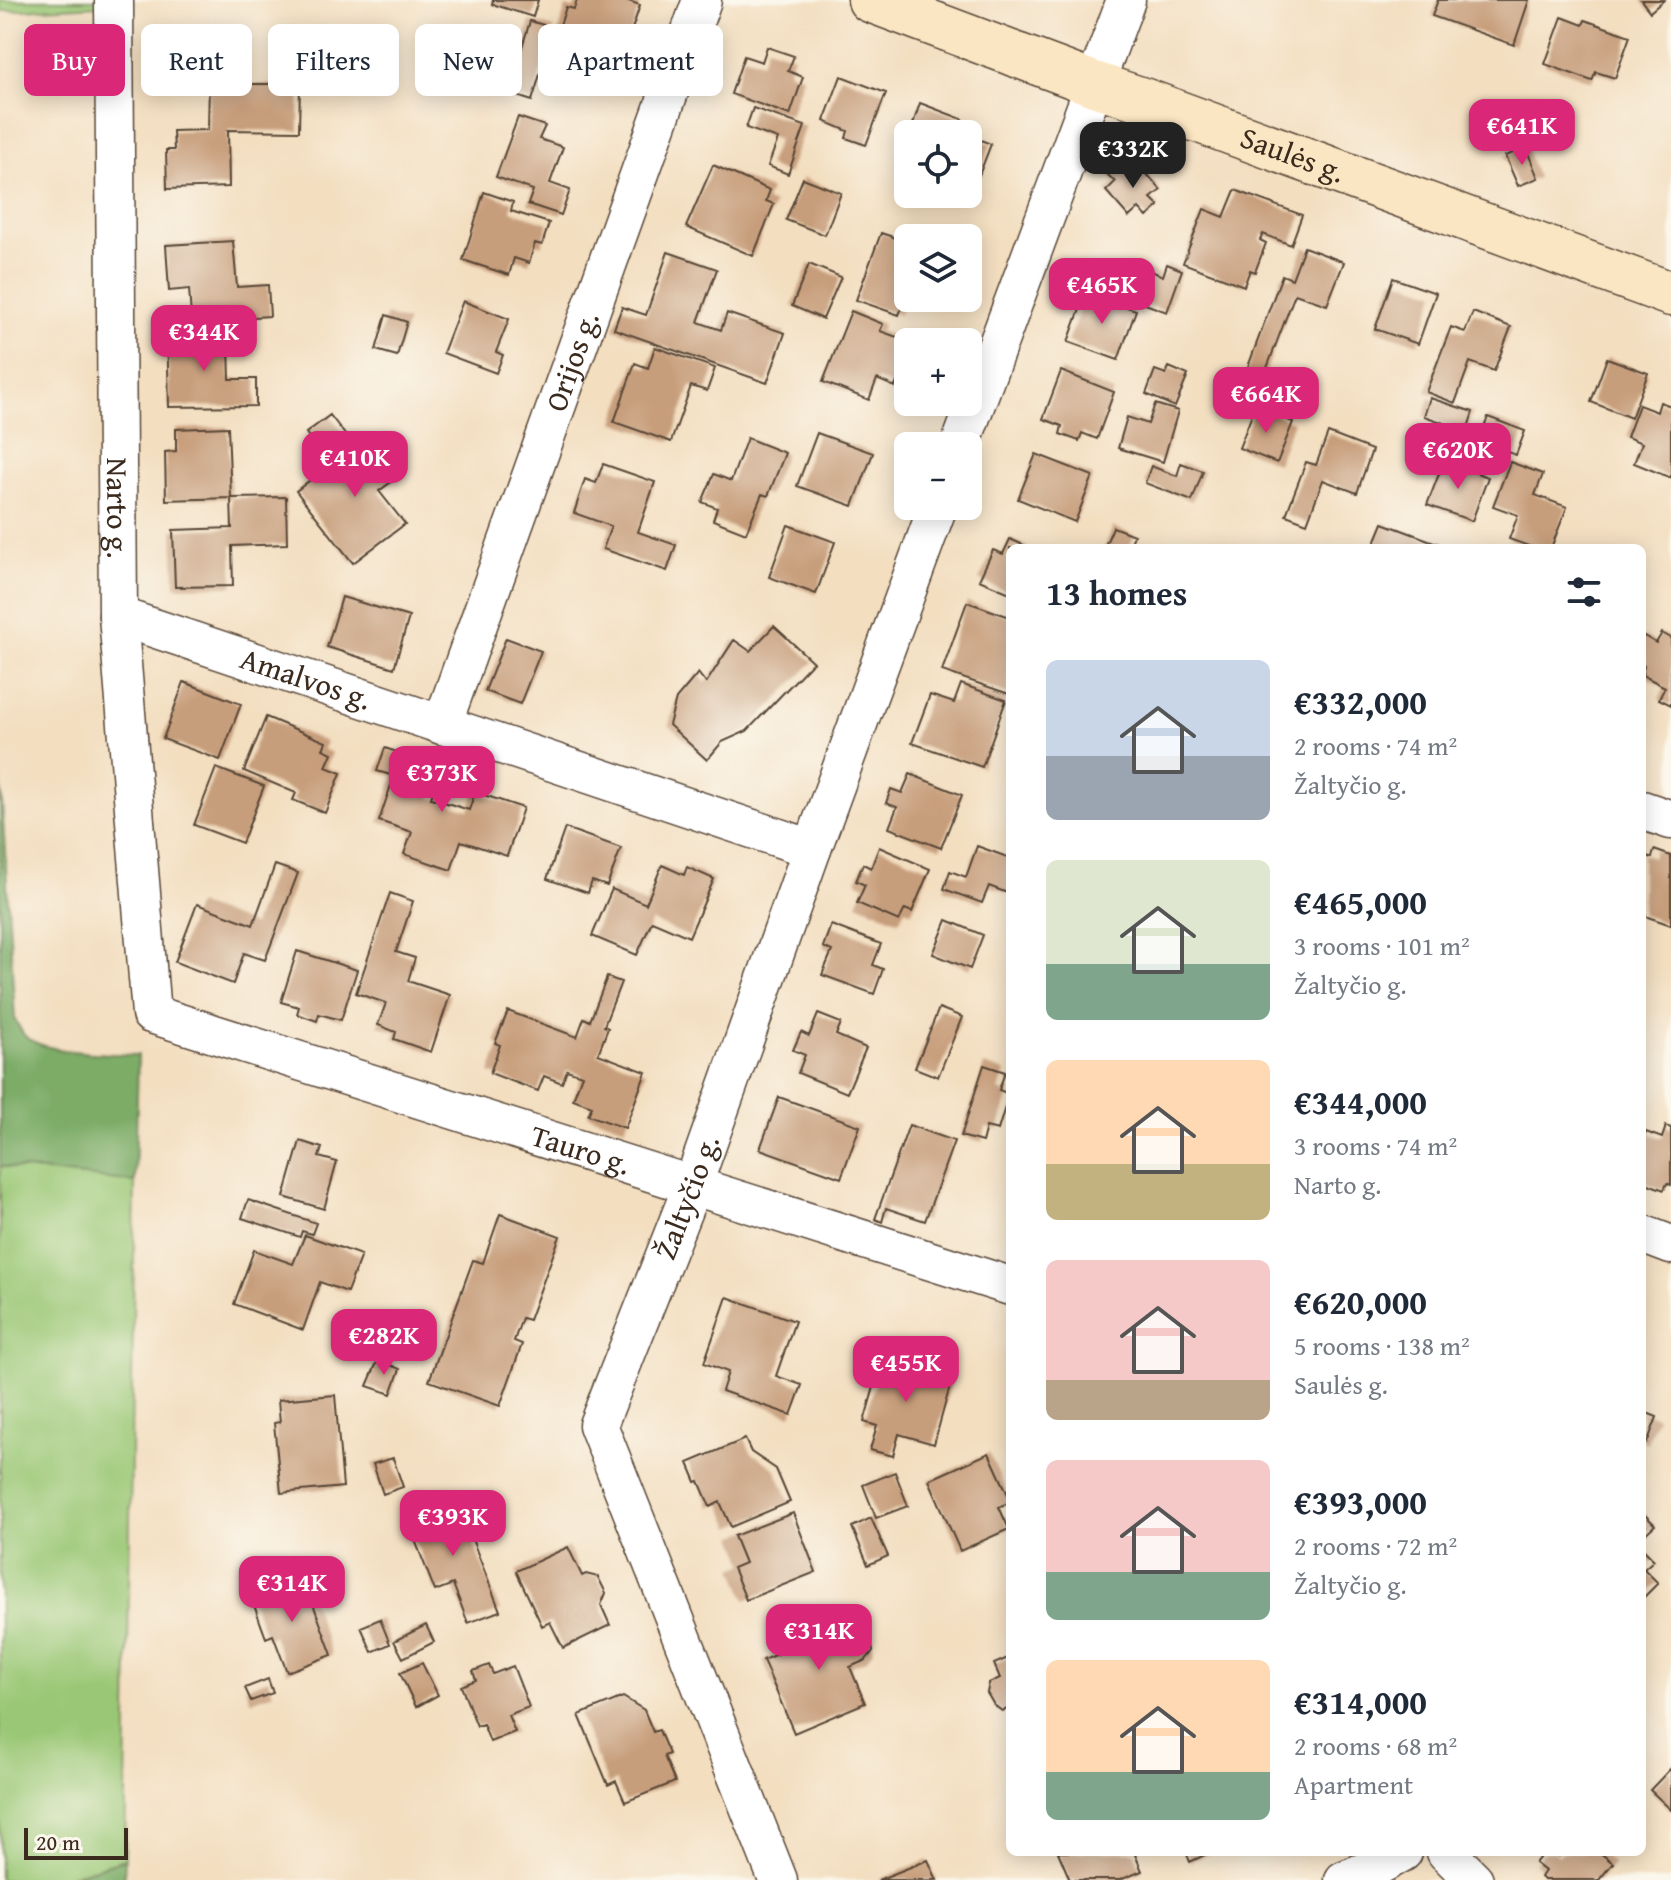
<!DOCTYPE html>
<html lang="en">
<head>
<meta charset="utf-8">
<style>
  :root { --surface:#fff; --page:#f2f2f3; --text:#1f2937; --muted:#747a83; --accent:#db2777 }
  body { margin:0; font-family:"Gentium Book Plus",serif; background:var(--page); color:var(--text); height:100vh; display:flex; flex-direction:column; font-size:30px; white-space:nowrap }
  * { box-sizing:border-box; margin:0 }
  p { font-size:26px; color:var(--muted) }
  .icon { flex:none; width:44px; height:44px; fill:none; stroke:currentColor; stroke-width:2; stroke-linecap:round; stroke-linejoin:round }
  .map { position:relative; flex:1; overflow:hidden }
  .side { position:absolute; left:1006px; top:544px; width:640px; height:1312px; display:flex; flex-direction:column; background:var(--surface); border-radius:12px; box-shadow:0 4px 20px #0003 }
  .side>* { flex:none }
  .guide { position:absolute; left:24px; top:24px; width:760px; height:72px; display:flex; gap:16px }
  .fabs { position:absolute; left:894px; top:120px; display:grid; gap:16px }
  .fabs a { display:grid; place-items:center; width:88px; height:88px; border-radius:12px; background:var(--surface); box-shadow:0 4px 20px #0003; font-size:40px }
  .scale { position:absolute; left:24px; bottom:20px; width:104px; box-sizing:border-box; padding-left:8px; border:4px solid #3b2a1e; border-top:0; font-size:22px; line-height:28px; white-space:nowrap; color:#3b2a1e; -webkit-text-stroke:6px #fbf7ec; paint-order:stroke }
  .price { position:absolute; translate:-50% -68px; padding:0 18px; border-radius:16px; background:var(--accent); color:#fff; font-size:26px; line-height:52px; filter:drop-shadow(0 2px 4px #0008) }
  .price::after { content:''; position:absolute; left:50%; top:48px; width:24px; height:18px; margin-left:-12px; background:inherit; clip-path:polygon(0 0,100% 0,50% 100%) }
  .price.active { background:#222; color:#fff }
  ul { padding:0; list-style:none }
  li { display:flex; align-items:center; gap:24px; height:200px; padding:0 40px }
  li span { display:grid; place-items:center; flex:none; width:224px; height:160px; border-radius:12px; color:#555 }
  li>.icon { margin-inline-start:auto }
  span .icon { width:96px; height:96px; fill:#fffc; stroke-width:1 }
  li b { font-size:34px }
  h2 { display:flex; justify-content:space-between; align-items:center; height:96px; padding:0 40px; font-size:34px }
  .pill { padding:0 28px; border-radius:12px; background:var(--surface); box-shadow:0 4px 20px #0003; font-size:28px; line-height:72px }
  .pill.active { background:var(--accent); color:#fff }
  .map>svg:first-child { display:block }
  .green { fill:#9ac775; stroke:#6a784a; stroke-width:2 }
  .forest { fill:#7bac66; stroke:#5b6b42; stroke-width:2 }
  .building { fill:#c79e7b }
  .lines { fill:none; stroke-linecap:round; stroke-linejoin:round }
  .minor-casing { stroke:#574536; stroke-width:41 }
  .secondary-casing { stroke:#574536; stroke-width:47 }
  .minor { stroke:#fff; stroke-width:38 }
  .secondary { stroke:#fbe6c3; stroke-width:44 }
  .labels { text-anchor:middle; stroke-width:7; stroke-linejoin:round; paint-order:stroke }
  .street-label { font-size:30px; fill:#3b2a1e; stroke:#fbf7ec }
</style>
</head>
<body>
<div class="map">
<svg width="1671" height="1880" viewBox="0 0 1671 1880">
  <rect width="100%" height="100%" fill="#fbf7ec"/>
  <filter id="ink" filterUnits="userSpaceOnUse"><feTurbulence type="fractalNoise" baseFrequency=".0125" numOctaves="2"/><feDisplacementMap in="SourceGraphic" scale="16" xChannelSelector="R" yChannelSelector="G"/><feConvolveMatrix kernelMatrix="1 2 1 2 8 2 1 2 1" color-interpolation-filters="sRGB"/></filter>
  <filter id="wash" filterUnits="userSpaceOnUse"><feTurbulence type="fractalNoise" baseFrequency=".006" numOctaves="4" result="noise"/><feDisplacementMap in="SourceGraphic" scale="32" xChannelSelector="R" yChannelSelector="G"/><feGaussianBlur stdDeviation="1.8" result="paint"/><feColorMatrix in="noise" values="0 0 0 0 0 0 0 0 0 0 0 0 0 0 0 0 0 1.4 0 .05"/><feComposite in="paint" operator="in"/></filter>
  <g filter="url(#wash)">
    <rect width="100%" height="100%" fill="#f3dec0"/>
    <path class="green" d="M 0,0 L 99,0 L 100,6 L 0,11 Z
      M 0,1166 L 135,1182 L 125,1859 L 57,1880 L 0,1880 Z"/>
    <path class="forest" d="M 0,768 L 15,1019 C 18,1024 21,1032 25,1036 C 45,1054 111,1054 138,1055 L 135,1182 L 0,1166 Z
      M 125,1859 L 124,1880 L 57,1880 Z"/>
    <g id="blocks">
      <path class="building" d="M 493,0 L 538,0 L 533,17 L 492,4 Z
        M 577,0 L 626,0 L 640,5 L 618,72 L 574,57 L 580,41 L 572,39 L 566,58 L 551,53 L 566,7 L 574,9 Z
        M 1438,0 L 1529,0 L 1514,45 L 1432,16 Z
        M 1641,0 L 1664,0 L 1650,12 Z
        M 1562,17 L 1583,25 L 1585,20 L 1630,36 L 1615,78 L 1596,72 L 1592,81 L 1545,64 Z
        M 530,21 L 554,28 L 532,101 L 508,93 Z
        M 224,32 L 225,84 L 300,84 L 299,131 L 228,130 L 229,187 L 167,189 L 166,150 L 174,150 L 173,131 L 208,130 L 209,84 L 167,85 L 167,52 L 184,52 L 183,33 Z
        M 767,47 L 794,56 L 788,71 L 803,77 L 790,115 L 731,94 L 744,56 L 762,62 Z
        M 841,76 L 886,93 L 866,145 L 846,138 L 848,131 L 824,121 Z
        M 920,103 L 962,119 L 957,131 L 964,134 L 915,134 L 919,126 L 913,124 Z
        M 753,108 L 805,126 L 788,174 L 768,166 L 778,139 L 746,128 Z
        M 518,117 L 545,126 L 539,139 L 563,147 L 550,183 L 570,190 L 561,215 L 528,204 L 533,190 L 496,177 Z
        M 968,135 L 991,144 L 976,183 L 968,180 Z
        M 1526,148 L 1538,178 L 1518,186 L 1505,156 Z
        M 1119,163 L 1127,173 L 1138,164 L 1161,190 L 1151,198 L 1159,206 L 1147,217 L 1139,208 L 1129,217 L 1106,191 L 1115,182 L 1107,174 Z
        M 713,165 L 770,190 L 766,201 L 774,204 L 753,256 L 686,227 Z
        M 803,178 L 841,193 L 825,235 L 786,220 Z
        M 1235,190 L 1302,215 L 1291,245 L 1263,234 L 1260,240 L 1266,243 L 1255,272 L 1250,270 L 1244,286 L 1183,263 L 1204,209 L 1224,217 Z
        M 484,192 L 513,202 L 511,211 L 549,223 L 542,245 L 535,243 L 529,263 L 514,258 L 509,275 L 463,260 Z
        M 881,233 L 908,242 L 908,293 L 899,315 L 856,300 Z
        M 233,241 L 237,287 L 268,285 L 270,316 L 236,318 L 235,313 L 191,316 L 189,289 L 169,291 L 166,245 Z
        M 1304,247 L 1344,262 L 1327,305 L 1295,294 L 1259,389 L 1242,383 L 1282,275 L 1292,279 Z
        M 668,252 L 717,269 L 698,322 L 721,330 L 727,313 L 785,333 L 767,383 L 614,329 L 622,307 L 646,315 Z
        M 809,264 L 841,277 L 823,319 L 792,306 Z
        M 1167,264 L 1182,270 L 1167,312 L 1131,299 L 1143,268 L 1163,276 Z
        M 1393,278 L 1436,293 L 1418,344 L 1375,329 Z
        M 1086,293 L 1136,310 L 1118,360 L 1068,342 Z
        M 463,301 L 509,319 L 496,352 L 503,355 L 496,373 L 443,353 Z
        M 851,311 L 883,324 L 880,331 L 908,341 L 908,353 L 895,387 L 877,379 L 869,400 L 823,382 Z
        M 1473,312 L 1511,327 L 1494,371 L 1470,362 L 1455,403 L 1426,392 L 1451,327 L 1465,332 Z
        M 386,315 L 407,322 L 397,356 L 376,350 Z
        M 167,327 L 188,327 L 188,336 L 222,336 L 223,347 L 229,346 L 230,379 L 256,379 L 256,406 L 169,407 Z
        M 655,347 L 715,368 L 707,391 L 691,386 L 671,442 L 614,422 L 635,363 L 648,368 Z
        M 1607,358 L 1648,373 L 1631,418 L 1591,402 Z
        M 1169,367 L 1188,375 L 1175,407 L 1146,394 L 1155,370 L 1166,374 Z
        M 1061,371 L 1114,392 L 1097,439 L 1082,433 L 1079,441 L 1060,434 L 1062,426 L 1043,419 Z
        M 1430,398 L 1473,412 L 1467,431 L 1424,416 Z
        M 1660,402 L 1671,406 L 1671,478 L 1634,463 L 1642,443 L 1627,437 L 1639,405 L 1657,412 Z
        M 1155,404 L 1178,411 L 1163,462 L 1118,448 L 1127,417 L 1148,424 Z
        M 1255,407 L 1293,422 L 1277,463 L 1239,448 Z
        M 330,415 L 346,436 L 323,455 L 306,433 Z
        M 1488,417 L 1525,431 L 1516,455 L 1479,441 Z
        M 228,427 L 231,498 L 166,500 L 165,452 L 176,451 L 176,429 Z
        M 817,433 L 873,453 L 853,506 L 797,486 Z
        M 1328,433 L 1372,450 L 1357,493 L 1323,480 L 1307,523 L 1286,515 L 1306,462 L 1316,465 Z
        M 370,434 L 402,474 L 379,491 L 405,524 L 353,563 L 296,491 Z
        M 747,438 L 785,453 L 768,496 L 762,494 L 746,533 L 713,520 L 717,508 L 702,502 L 714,474 L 731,481 Z
        M 1036,454 L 1093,476 L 1075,522 L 1018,499 Z
        M 1444,461 L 1488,477 L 1472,521 L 1427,505 Z
        M 1510,462 L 1543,474 L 1535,495 L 1567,507 L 1551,548 L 1534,548 L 1509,539 L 1518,515 L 1493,506 Z
        M 1181,463 L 1203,471 L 1192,501 L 1145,483 L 1151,466 L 1177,476 Z
        M 603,464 L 655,482 L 638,532 L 676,545 L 667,571 L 603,549 L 611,526 L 574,513 L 585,479 L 596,483 Z
        M 286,497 L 287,544 L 232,546 L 233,586 L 175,587 L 173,530 L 232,528 L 231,498 Z
        M 1383,523 L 1450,548 L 1383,548 L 1374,545 Z
        M 788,525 L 835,542 L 816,594 L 769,577 Z
        M 1113,527 L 1134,535 L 1129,548 L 1104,548 Z
        M 1010,539 L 1030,548 L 1010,548 L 1010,593 L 979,580 L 993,550 L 1003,554 Z
        M 342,597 L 409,617 L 394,668 L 327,647 Z
        M 967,602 L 1010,617 L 1009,694 L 942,671 Z
        M 774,626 L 813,662 L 747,731 L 722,742 L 707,760 L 669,725 L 676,699 L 698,673 L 706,683 L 734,640 L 750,651 Z
        M 1662,633 L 1671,638 L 1671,705 L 1659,699 L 1665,687 L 1642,675 L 1644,666 L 1642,665 L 1642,639 L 1644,636 L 1656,643 Z
        M 506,638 L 541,651 L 520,704 L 485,691 Z
        M 184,682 L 241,704 L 220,760 L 163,739 Z
        M 961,684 L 1006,700 L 982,767 L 912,743 L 930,695 L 954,703 Z
        M 266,717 L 326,742 L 323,749 L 332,753 L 326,767 L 341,773 L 325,813 L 293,800 L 296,793 L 244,771 Z
        M 385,748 L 441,767 L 431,798 L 469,810 L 475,792 L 523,808 L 507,856 L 461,841 L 451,870 L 404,854 L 412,832 L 379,821 L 394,776 L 377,771 Z
        M 216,768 L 264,786 L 242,843 L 194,825 Z
        M 910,774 L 962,795 L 941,848 L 889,828 L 897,807 L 886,803 L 891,789 L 902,793 Z
        M 565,828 L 621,848 L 607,886 L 592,881 L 588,893 L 547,879 Z
        M 977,846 L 1010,858 L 1010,894 L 989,886 L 982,903 L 944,889 L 950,871 L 966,877 Z
        M 879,847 L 930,869 L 912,912 L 905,909 L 899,921 L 857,903 L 865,885 L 856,881 L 863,864 L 871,868 Z
        M 1654,850 L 1671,856 L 1671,925 L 1642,915 L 1642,854 L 1652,858 Z
        M 275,865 L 298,873 L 265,960 L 244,953 L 233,984 L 175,962 L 197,904 L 253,925 Z
        M 662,865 L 684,875 L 687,867 L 714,879 L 689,937 L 652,921 L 637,955 L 592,936 L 612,889 L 646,904 Z
        M 390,893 L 413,901 L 396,952 L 415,958 L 408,981 L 450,995 L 431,1052 L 394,1039 L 396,1032 L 378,1025 L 386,1003 L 356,993 Z
        M 947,920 L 983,935 L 970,969 L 933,954 Z
        M 831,925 L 881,944 L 873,965 L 883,969 L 874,994 L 822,975 L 832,951 L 823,947 Z
        M 297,951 L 357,970 L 341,1020 L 319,1014 L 317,1021 L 297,1014 L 299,1007 L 281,1002 Z
        M 607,977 L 621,982 L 604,1026 L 608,1028 L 598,1054 L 646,1072 L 625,1128 L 588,1115 L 592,1106 L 573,1099 L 582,1075 L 567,1070 L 562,1083 L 544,1076 L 538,1091 L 490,1073 L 500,1045 L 495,1043 L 508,1011 L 577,1037 L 584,1018 L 590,1021 Z
        M 939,1008 L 962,1017 L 938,1077 L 915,1068 Z
        M 818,1014 L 841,1023 L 836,1035 L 866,1048 L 847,1093 L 798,1073 L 805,1055 L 793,1050 L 801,1032 L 809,1036 Z
        M 984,1065 L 1005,1072 L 999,1090 L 1009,1094 L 998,1130 L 986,1127 L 982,1142 L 961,1136 Z
        M 779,1097 L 860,1126 L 841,1178 L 760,1149 Z
        M 909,1125 L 954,1141 L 925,1221 L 886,1208 L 882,1222 L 875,1219 Z
        M 1666,1126 L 1671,1128 L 1671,1185 L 1667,1183 L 1664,1190 L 1643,1182 L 1646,1176 L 1642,1175 L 1642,1143 L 1646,1132 L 1662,1138 Z
        M 300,1141 L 322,1148 L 319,1157 L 337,1162 L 324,1209 L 284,1197 Z
        M 248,1200 L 316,1223 L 312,1234 L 302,1231 L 300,1237 L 242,1218 Z
        M 500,1214 L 560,1236 L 529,1320 L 522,1318 L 514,1341 L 522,1344 L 500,1406 L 429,1381 L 473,1260 L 483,1263 Z
        M 305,1235 L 361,1255 L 347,1292 L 320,1282 L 303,1330 L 234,1304 L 254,1250 L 293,1264 Z
        M 727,1297 L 795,1321 L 776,1376 L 802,1385 L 791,1415 L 722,1391 L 728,1372 L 704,1363 Z
        M 882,1359 L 906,1366 L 909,1359 L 933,1366 L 932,1373 L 952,1379 L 934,1444 L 899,1434 L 893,1456 L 870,1450 L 877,1426 L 864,1422 Z
        M 378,1360 L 400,1369 L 391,1394 L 367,1386 Z
        M 335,1395 L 343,1487 L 281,1493 L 274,1423 L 280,1422 L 278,1400 Z
        M 1642,1411 L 1657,1417 L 1647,1443 L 1642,1441 Z
        M 745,1439 L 751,1452 L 776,1469 L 790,1502 L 731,1527 L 720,1502 L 710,1507 L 699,1481 L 696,1482 L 688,1463 Z
        M 989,1453 L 1010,1499 L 1010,1502 L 999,1507 L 1009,1529 L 960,1551 L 929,1480 Z
        M 393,1458 L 403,1487 L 383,1494 L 373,1464 Z
        M 895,1472 L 908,1506 L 876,1518 L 863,1485 Z
        M 456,1498 L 500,1611 L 468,1623 L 453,1584 L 435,1591 L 406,1517 Z
        M 1642,1512 L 1655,1525 L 1642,1537 Z
        M 793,1513 L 816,1572 L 746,1600 L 733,1568 L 745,1563 L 734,1536 Z
        M 871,1518 L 888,1556 L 868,1565 L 852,1527 Z
        M 568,1547 L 582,1576 L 586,1574 L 598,1577 L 606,1593 L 601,1605 L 610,1625 L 563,1648 L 550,1622 L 542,1626 L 516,1571 Z
        M 1642,1548 L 1654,1560 L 1644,1569 L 1658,1583 L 1642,1599 Z
        M 303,1577 L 332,1655 L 287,1672 L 273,1635 L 266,1638 L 251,1597 Z
        M 847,1615 L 852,1627 L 861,1629 L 871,1638 L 873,1651 L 866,1660 L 850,1667 L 865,1703 L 794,1733 L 763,1660 L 777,1654 L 774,1646 Z
        M 380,1619 L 390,1644 L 372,1652 L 361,1627 Z
        M 426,1625 L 434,1642 L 403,1658 L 394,1641 Z
        M 1010,1657 L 1010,1708 L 1002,1711 L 994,1705 L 987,1693 L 989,1683 L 1000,1678 L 994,1664 Z
        M 422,1663 L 438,1695 L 416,1707 L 400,1673 Z
        M 489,1665 L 493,1674 L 513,1666 L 529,1707 L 508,1715 L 515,1732 L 490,1742 L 483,1724 L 477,1726 L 461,1686 L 476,1680 L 473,1671 Z
        M 268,1679 L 273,1693 L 251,1701 L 245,1688 Z
        M 623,1697 L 644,1710 L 653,1732 L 659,1730 L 669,1754 L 664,1756 L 675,1782 L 625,1802 L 616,1781 L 608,1785 L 579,1715 Z
        M 1671,1768 L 1671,1810 L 1650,1790 Z
        M 1058,1852 L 1134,1852 L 1142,1871 L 1120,1880 L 1070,1880 Z
        M 1186,1852 L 1211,1852 L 1190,1862 Z
        M 1544,1852 L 1554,1852 L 1559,1856 L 1562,1852 L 1599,1852 L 1613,1863 L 1599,1880 L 1544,1880 L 1541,1877 L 1545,1871 L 1535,1863 Z
        M 928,1860 L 937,1880 L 878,1880 Z"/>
    </g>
  </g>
  <g filter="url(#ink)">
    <use href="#blocks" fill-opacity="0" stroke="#574536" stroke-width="2"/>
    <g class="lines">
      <g class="minor-casing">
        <g id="minor">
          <path id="s1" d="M 114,0 L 118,616 L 151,1014 L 1010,1286"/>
          <path d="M 960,446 L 1126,0"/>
          <path id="s2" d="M 118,616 L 812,849"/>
          <path id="s3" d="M 442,725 L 702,0"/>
          <path d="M 1642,810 L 1671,820"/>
          <path d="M 1642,1234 L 1671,1245"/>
          <path d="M 1446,1852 L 1474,1880"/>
          <path id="s4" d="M 778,1880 L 598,1425 L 692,1187 L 812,849 L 938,506"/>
          <path d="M 1344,1880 L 1378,1866 L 1403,1852"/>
        </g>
      </g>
      <g class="secondary-casing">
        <g id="secondary">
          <path id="s5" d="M 870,0 L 1094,84 L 1143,100 L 1671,294"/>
        </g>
      </g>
      <use href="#minor" class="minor"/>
      <use href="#secondary" class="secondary"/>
    </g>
  </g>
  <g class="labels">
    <g class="street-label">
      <text dy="10" stroke="none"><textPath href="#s5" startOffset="450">Saulės g.</textPath></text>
      <text dy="10" stroke="none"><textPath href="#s3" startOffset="386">Orijos g.</textPath></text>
      <text dy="10" stroke="none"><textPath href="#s1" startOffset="508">Narto g.</textPath></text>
      <text dy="10" stroke="none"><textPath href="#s2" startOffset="198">Amalvos g.</textPath></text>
      <text dy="10" stroke="none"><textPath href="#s1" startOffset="1466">Tauro g.</textPath></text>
      <text dy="10" stroke="none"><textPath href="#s4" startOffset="734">Žaltyčio g.</textPath></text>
    </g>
  </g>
</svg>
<div class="fabs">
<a><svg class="icon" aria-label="locate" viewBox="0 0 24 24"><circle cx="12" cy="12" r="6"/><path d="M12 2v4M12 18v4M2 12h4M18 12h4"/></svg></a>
<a><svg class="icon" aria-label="layers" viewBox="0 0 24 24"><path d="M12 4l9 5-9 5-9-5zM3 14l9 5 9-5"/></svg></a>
<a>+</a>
<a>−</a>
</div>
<div class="scale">20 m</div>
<b class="price" style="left:1522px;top:167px">€641K</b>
<b class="price active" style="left:1133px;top:190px">€332K</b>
<b class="price" style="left:1102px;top:326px">€465K</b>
<b class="price" style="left:204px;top:373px">€344K</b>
<b class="price" style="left:1266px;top:435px">€664K</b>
<b class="price" style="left:1458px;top:491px">€620K</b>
<b class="price" style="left:355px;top:499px">€410K</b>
<b class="price" style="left:442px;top:814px">€373K</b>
<b class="price" style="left:384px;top:1377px">€282K</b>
<b class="price" style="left:906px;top:1404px">€455K</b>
<b class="price" style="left:453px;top:1558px">€393K</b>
<b class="price" style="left:292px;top:1624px">€314K</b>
<b class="price" style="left:819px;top:1672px">€314K</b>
<div class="guide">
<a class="pill active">Buy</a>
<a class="pill">Rent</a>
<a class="pill">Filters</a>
<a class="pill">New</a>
<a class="pill">Apartment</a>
</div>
<section class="side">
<h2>13 homes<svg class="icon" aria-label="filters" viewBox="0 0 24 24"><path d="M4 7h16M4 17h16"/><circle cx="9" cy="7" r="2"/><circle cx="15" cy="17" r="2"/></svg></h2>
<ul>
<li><span style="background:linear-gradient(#c9d6e8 60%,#9aa5b1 0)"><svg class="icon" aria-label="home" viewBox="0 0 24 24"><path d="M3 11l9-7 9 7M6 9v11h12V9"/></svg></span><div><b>€332,000</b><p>2 rooms · 74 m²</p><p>Žaltyčio g.</p></div></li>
<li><span style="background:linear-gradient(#dfe7d0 65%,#7fa58c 0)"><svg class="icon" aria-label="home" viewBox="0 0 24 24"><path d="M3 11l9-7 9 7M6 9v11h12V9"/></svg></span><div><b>€465,000</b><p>3 rooms · 101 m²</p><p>Žaltyčio g.</p></div></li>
<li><span style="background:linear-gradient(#ffd9b3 65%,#c2b280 0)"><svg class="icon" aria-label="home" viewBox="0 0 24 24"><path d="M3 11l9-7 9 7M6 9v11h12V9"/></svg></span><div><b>€344,000</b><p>3 rooms · 74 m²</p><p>Narto g.</p></div></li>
<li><span style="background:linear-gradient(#f6c9c9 75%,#b9a48a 0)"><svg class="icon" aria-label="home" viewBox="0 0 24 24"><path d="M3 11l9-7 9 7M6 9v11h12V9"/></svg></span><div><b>€620,000</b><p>5 rooms · 138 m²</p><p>Saulės g.</p></div></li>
<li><span style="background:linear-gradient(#f6c9c9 70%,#7fa58c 0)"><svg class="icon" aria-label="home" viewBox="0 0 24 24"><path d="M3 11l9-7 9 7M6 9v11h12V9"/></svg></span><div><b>€393,000</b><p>2 rooms · 72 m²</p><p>Žaltyčio g.</p></div></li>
<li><span style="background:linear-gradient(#ffd9b3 70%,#7fa58c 0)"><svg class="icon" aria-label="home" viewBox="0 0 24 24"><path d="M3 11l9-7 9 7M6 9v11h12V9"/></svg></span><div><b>€314,000</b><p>2 rooms · 68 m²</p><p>Apartment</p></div></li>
</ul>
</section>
</div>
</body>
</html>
